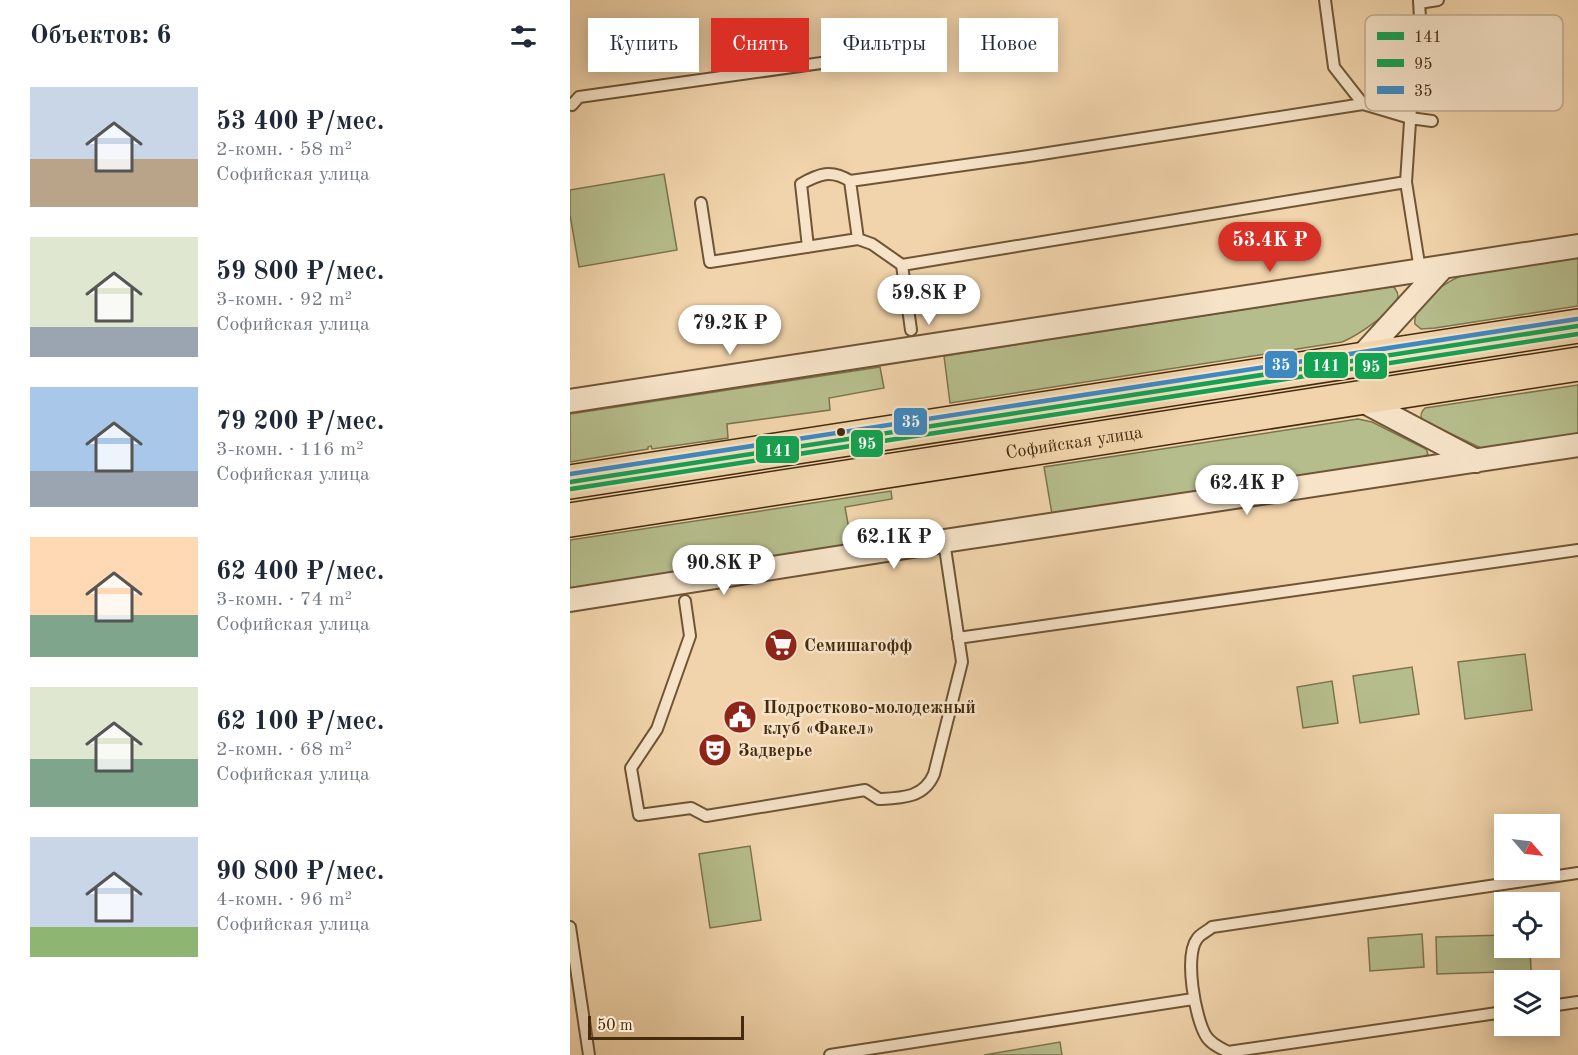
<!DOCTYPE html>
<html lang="ru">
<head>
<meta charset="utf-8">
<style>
  :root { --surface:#fff; --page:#f6f6f7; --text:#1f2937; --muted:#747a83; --accent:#d93025 }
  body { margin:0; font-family:"Old Standard TT",serif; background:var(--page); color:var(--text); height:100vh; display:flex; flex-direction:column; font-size:22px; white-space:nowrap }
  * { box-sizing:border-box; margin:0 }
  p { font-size:20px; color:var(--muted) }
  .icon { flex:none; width:33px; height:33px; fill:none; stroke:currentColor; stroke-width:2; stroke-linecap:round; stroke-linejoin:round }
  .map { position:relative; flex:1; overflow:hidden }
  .side { display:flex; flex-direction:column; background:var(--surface); width:570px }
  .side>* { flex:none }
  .hud { position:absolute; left:18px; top:18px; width:570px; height:54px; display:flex; gap:12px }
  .needle { width:39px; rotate:118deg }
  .fabs { position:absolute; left:924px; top:814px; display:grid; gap:12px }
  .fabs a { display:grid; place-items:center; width:66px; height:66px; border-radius:0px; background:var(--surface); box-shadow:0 3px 15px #0003; font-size:30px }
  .scale { position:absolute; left:18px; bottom:15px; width:156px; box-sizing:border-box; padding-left:6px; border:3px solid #442b0e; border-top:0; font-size:16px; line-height:21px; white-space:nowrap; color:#442b0e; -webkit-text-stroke:4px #f6e3c8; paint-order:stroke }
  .price { position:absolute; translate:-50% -51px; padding:0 14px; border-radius:21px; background:#fff; color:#222; font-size:20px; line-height:39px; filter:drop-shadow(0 2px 3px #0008) }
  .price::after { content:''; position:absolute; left:50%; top:36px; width:18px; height:14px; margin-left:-9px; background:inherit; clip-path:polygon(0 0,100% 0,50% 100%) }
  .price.active { background:var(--accent); color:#fff }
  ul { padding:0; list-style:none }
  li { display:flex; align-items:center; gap:18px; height:150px; padding:0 30px }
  li span { display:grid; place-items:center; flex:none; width:168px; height:120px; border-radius:0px; color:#555 }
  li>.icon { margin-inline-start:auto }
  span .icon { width:72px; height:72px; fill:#fffc; stroke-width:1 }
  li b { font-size:26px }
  h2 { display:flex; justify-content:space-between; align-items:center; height:72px; padding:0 30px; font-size:26px }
  .chip { padding:0 21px; border-radius:0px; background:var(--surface); box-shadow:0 3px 15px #0003; font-size:21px; line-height:54px }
  .chip.active { background:var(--accent); color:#fff }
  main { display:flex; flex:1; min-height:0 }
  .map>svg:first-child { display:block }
  .green { fill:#b6bd8c; stroke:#7d744d; stroke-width:1.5 }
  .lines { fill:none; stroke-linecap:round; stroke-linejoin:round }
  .service-casing { stroke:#6f5535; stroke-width:14 }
  .minor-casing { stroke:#6f5535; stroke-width:26 }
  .primary-casing { stroke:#442b0e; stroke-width:36 }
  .service { stroke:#f6e3c8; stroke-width:10 }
  .minor { stroke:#f6e3c8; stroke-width:22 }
  .primary { stroke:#f1d4ab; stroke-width:33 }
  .bus-1-casing { stroke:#f6e3c8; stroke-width:9 }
  .bus-2-casing { stroke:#f6e3c8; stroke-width:9 }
  .bus-3-casing { stroke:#f6e3c8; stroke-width:9 }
  .bus-1 { stroke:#13a251; stroke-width:4.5 }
  .bus-2 { stroke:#13a251; stroke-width:4.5 }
  .bus-3 { stroke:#3d8ac2; stroke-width:4.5 }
  .bus-dot { fill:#442b0e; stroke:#f6e3c8; stroke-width:2 }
  .labels { text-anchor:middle; stroke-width:5; stroke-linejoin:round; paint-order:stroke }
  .street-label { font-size:18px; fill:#442b0e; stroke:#f6e3c8 }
  .poi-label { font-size:18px; font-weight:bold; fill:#442b0e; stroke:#f6e3c8; text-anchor:start }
  .key { fill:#f6e3c8; stroke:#c1ac90; stroke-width:1.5 }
  .key-label { font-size:16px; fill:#442b0e }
  .line-badge { stroke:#f6e3c8; stroke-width:2 }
  .badge-label { font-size:16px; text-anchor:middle; font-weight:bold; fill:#fff }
</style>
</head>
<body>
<main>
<section class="side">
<h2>Объектов: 6<svg class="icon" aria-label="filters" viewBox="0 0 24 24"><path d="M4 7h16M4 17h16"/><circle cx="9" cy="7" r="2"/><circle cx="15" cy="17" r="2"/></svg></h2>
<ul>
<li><span style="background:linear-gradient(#c9d6e8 60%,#b9a48a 0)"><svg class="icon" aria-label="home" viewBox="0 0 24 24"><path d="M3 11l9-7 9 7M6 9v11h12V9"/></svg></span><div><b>53 400 ₽/мес.</b><p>2-комн. · 58 m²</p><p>Софийская улица</p></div></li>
<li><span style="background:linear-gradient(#dfe7d0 75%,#9aa5b1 0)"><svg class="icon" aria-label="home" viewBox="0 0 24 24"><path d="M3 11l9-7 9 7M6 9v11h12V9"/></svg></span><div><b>59 800 ₽/мес.</b><p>3-комн. · 92 m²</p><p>Софийская улица</p></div></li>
<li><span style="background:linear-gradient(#a9c7e8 70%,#9aa5b1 0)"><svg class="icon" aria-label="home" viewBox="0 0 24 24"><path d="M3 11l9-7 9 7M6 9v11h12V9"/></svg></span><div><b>79 200 ₽/мес.</b><p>3-комн. · 116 m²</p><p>Софийская улица</p></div></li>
<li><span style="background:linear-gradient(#ffd9b3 65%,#7fa58c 0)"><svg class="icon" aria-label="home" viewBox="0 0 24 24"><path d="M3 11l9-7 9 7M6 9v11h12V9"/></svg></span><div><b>62 400 ₽/мес.</b><p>3-комн. · 74 m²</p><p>Софийская улица</p></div></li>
<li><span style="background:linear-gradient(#dfe7d0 60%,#7fa58c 0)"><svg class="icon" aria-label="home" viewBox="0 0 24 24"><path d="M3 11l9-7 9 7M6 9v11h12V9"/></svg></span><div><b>62 100 ₽/мес.</b><p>2-комн. · 68 m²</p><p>Софийская улица</p></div></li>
<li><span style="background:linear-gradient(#c9d6e8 75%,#8fb573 0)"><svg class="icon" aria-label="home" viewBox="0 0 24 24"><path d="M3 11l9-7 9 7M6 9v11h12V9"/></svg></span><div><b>90 800 ₽/мес.</b><p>4-комн. · 96 m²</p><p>Софийская улица</p></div></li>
</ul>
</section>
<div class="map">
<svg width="1008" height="1055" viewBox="0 0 1008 1055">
  <rect width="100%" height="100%" fill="#f1d4ab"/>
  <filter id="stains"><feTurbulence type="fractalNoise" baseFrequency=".00333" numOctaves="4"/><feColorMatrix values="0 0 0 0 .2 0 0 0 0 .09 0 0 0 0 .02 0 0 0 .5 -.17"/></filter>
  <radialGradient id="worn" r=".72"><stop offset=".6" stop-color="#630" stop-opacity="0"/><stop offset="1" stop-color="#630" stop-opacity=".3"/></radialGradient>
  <path class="green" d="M 94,174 L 107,250 L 9,267 L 0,215 L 0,190 Z
    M 1008,258 L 1008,306 L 865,328 L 851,329 L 845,324 C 842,304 878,279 895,275 Z
    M 820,287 L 824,287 C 826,290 828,292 828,296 C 827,310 785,337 772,342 L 380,403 L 374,356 Z
    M 310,367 L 314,388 L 259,398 L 260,410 L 157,424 L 158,438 L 82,449 L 81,446 L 78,447 L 78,449 L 0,462 L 0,414 Z
    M 1008,385 L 1008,435 L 913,449 L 852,420 C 850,415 851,412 855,408 Z
    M 788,419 L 802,422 L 856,449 L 858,454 L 854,457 L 482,514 L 474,467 Z
    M 321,491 L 322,499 L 275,507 L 282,546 L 0,589 L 0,540 Z
    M 955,654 L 962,710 L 895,719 L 888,662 Z
    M 842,667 L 849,714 L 790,723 L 783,676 Z
    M 762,681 L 768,723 L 733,728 L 727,687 Z
    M 180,846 L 191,920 L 140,928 L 129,854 Z
    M 852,934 L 854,967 L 800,971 L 798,938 Z
    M 934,935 L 934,948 L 960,948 L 961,971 L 867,974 L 866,937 Z
    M 490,1042 L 492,1055 L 414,1055 Z"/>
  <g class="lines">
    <g class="service-casing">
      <path id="service" d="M 755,0 L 764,67 L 793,104 L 840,118 L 862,121
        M 849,0 L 852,57 L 842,92 L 836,182 L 850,270
        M 849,3 L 868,0
        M 0,104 L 2,105 L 9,97 L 358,48
        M 131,203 L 140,262 L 288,239 L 280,181 L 459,156 L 793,104
        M 288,239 L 302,244 L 332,265 L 341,330
        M 238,247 L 231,184 C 249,174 261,169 280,181
        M 332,265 L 836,182
        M 115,601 L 120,636 L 87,729 L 61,768 L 69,815 L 121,808 L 136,816 L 295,790 L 309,799 C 332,798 354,798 364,774 L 392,662 L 374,541
        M 388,638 L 1008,550
        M 0,927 L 19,1055
        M 980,1006 L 1008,1002
        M 934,1012 L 658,1052 C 650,1048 641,1044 636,1036 C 625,1018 614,956 627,939 C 630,934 638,931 642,927 L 1008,873
        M 260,1055 L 623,999"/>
    </g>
    <g class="minor-casing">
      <path id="minor" d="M 789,359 L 873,267
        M 787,398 L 906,461
        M 0,401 L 1008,246
        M 0,600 L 374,541 L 1008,445"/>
    </g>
    <g class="primary-casing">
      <g id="primary">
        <path d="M 0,482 L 1008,326"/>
        <path id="s1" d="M 0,520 L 1008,364"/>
      </g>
    </g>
    <use href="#service" class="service"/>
    <use href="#minor" class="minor"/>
    <use href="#primary" class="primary"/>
    <g class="bus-1-casing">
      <path id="bus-1" d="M 0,482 L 1008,326"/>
    </g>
    <g class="bus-2-casing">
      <path id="bus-2" d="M 1,489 L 1008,334"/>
    </g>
    <g class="bus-3-casing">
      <path id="bus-3" d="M 0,474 L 1007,319"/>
    </g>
    <use href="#bus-1" class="bus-1"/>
    <use href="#bus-2" class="bus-2"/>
    <use href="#bus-3" class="bus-3"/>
  </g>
  <defs>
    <g id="supermarket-disc" transform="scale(1.725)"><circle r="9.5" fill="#8f2418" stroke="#f6e3c8"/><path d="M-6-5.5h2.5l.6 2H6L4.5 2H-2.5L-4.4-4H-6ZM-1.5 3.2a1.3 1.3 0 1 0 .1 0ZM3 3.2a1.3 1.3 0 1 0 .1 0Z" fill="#fff"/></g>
    <g id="civic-disc" transform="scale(1.725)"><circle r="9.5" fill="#8f2418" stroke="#f6e3c8"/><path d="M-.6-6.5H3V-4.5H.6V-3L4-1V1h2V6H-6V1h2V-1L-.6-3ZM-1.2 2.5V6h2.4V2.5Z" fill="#fff"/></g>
    <g id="theatre-disc" transform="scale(1.725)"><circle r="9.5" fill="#8f2418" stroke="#f6e3c8"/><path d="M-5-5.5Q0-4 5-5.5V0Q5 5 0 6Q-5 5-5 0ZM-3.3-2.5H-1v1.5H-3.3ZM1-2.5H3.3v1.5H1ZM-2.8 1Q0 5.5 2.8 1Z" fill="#fff"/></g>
  </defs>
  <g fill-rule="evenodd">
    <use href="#supermarket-disc" x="211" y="645"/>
    <use href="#civic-disc" x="170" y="717"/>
    <use href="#theatre-disc" x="145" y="750"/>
  </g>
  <circle class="bus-dot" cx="271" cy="432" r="5"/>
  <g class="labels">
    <g class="street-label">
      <text dy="6" stroke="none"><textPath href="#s1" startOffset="510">Софийская улица</textPath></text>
    </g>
    <g class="poi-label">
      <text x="234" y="651">Семишагофф</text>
      <text x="193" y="713">Подростково-молодежный<tspan x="193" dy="21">клуб «Факел»</tspan></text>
      <text x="168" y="756">Задверье</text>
    </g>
  </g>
  <rect x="795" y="15" width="198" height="96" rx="9" class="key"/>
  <rect x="807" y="32" width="27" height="8" fill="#13a251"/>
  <rect x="807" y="59" width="27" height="8" fill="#13a251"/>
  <rect x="807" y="86" width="27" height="8" fill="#3d8ac2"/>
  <g class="key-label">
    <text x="844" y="42">141</text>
    <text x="844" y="69">95</text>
    <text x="844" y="96">35</text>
  </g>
  <g class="line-badge">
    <rect x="694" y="350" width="34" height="29" rx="6" fill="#3d8ac2"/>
    <rect x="733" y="351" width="46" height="28" rx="6" fill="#13a251"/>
    <rect x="784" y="352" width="34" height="28" rx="6" fill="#13a251"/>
    <rect x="323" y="407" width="35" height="29" rx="6" fill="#3d8ac2"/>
    <rect x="280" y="429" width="34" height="29" rx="6" fill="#13a251"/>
    <rect x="185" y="435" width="45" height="29" rx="6" fill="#13a251"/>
  </g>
  <g class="badge-label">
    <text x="711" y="370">35</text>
    <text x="756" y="371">141</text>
    <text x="801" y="372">95</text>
    <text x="341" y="427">35</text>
    <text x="297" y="449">95</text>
    <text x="208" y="456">141</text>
  </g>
  <rect width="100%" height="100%" filter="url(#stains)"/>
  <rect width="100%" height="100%" fill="url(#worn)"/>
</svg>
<div class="fabs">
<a><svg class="needle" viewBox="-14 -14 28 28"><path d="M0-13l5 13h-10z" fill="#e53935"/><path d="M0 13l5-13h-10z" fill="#747a83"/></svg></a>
<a><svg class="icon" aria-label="locate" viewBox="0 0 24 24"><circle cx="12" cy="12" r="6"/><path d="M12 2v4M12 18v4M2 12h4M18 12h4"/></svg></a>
<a><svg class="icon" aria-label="layers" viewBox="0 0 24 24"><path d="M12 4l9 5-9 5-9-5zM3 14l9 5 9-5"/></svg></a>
</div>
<div class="scale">50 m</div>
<b class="price active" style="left:700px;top:273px">53.4K ₽</b>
<b class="price" style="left:359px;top:326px">59.8K ₽</b>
<b class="price" style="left:160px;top:356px">79.2K ₽</b>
<b class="price" style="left:677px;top:516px">62.4K ₽</b>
<b class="price" style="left:324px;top:570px">62.1K ₽</b>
<b class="price" style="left:154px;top:596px">90.8K ₽</b>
<div class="hud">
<a class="chip">Купить</a>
<a class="chip active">Снять</a>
<a class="chip">Фильтры</a>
<a class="chip">Новое</a>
</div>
</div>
</main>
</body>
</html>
